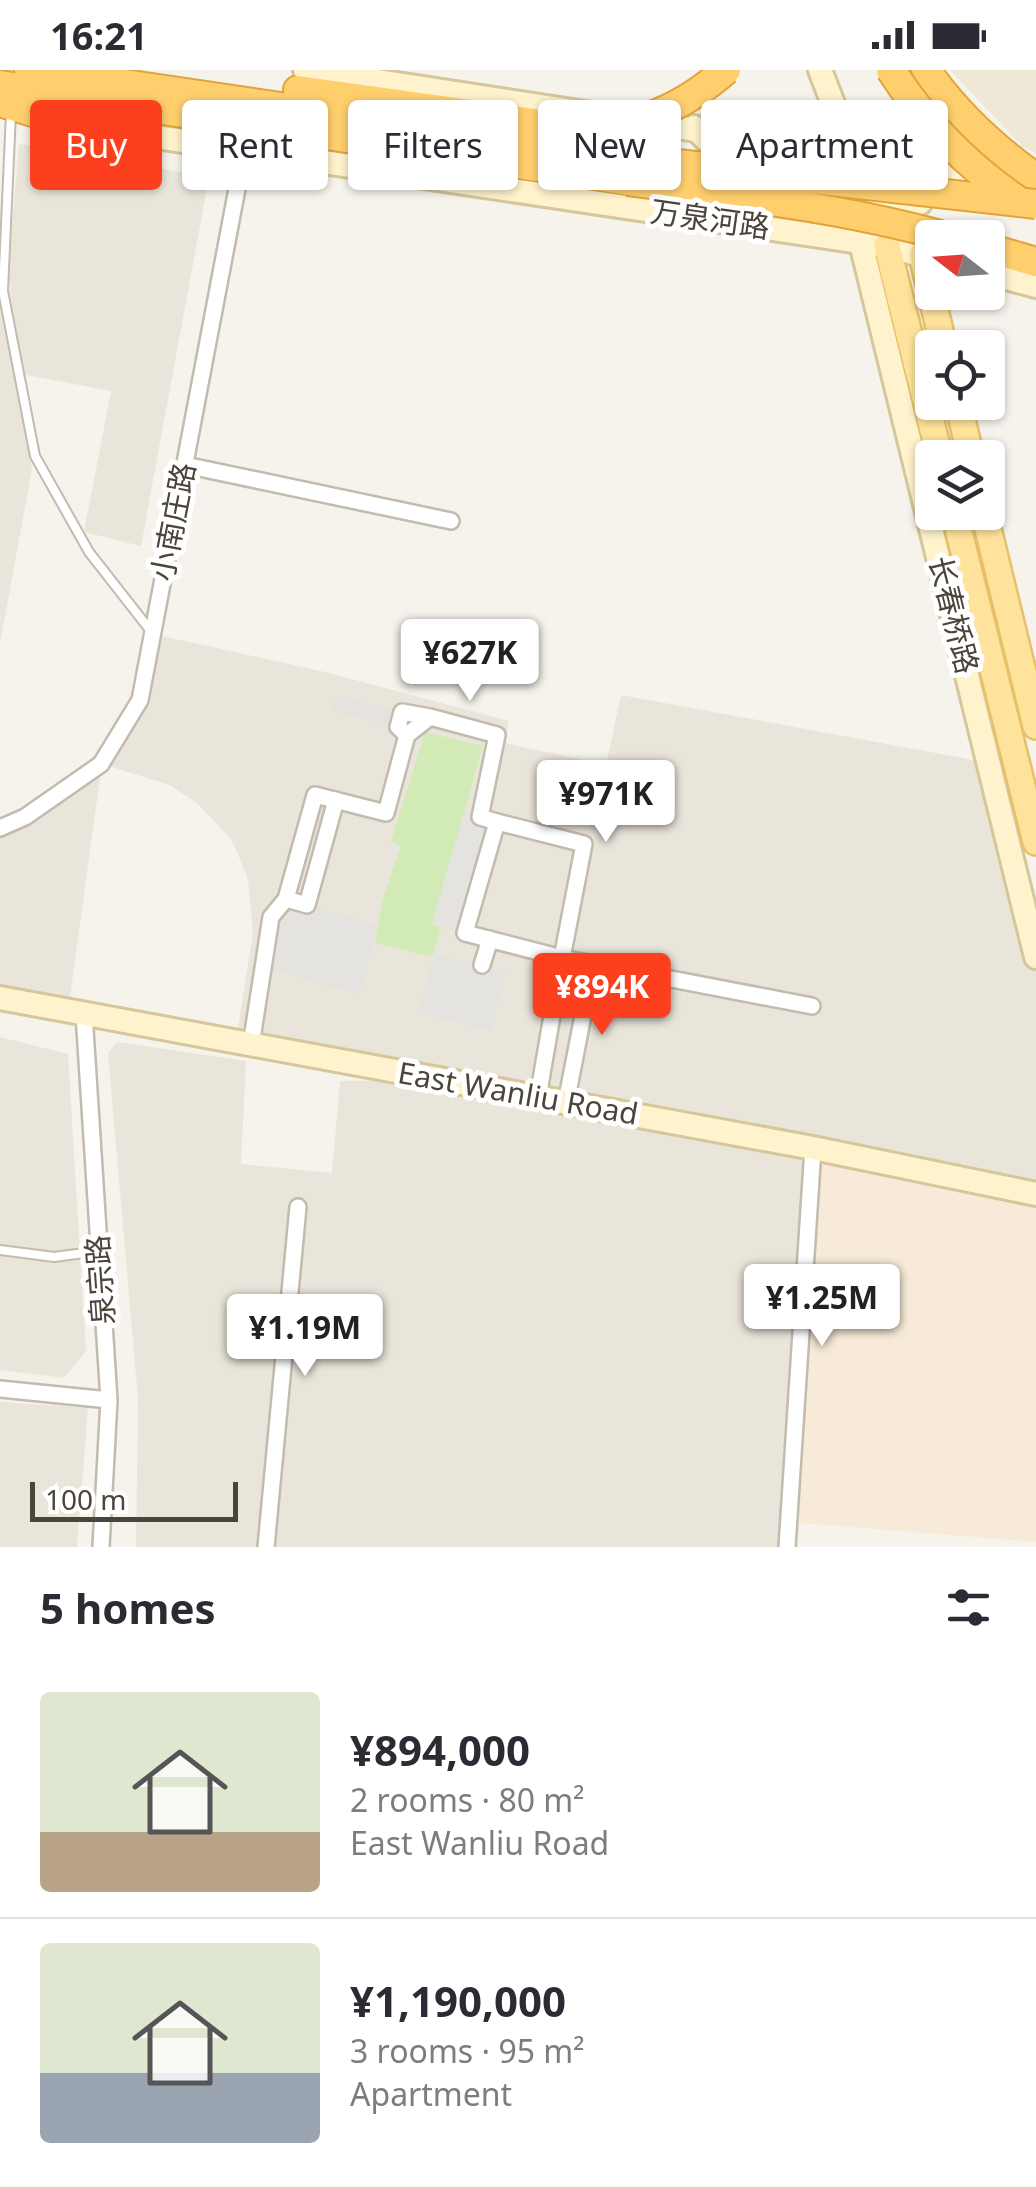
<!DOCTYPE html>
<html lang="en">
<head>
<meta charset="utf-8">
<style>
  :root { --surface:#fff; --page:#f7f7f7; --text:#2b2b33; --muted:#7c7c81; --line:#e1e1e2; --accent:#fc3f1d }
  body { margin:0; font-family:"Noto Sans","Noto Sans SC",sans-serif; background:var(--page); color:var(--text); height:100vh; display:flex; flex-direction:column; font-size:38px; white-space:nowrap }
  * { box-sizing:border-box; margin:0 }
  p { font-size:32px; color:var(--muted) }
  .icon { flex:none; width:55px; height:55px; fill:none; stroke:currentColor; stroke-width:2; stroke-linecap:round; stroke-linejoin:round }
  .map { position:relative; height:1477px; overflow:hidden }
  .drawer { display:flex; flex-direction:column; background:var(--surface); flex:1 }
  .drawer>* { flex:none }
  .banner { position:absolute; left:30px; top:30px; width:978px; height:90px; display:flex; gap:20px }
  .needle { width:65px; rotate:287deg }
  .tools { position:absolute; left:915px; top:150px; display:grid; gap:20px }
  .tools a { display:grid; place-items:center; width:90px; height:90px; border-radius:10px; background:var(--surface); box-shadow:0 2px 8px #0004; font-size:50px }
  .scale { position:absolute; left:30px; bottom:25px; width:208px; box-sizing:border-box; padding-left:10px; border:5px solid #4b4439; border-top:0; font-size:28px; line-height:35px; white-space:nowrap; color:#4b4439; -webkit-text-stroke:8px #fff; paint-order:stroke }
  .price { position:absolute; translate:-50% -85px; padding:0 22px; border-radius:10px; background:#fff; color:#222; font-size:32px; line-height:65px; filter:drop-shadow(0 2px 5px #0008) }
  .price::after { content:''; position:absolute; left:50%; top:60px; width:30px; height:22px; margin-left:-15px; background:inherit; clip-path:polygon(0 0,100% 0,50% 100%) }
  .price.current { background:var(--accent); color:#fff }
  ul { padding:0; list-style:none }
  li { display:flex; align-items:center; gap:30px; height:250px; padding:0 40px }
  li+li { border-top:2px solid var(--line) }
  li span { display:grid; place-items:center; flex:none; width:280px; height:200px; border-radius:10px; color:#555 }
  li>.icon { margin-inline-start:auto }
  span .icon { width:120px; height:120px; fill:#fffc; stroke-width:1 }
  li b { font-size:42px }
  h2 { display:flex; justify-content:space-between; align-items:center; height:120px; padding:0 40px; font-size:42px }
  .chip { padding:0 35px; border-radius:10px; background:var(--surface); box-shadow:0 2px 8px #0004; font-size:35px; line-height:90px }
  .chip.current { background:var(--accent); color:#fff }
  .status { display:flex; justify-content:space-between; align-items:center; height:70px; padding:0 50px; background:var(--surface); direction:ltr }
  .status svg { height:28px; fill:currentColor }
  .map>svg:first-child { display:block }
  .residential { fill:#eae5da }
  .commercial { fill:#f7ead8 }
  .education { fill:#efe8d6 }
  .green { fill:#d2eab5 }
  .parking { fill:#e5e3e0 }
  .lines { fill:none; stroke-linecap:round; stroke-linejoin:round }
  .lane-casing { stroke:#c2bbae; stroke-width:12 }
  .street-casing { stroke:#c2bbae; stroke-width:20 }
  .secondary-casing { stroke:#d6c79b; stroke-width:28 }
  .primary-casing { stroke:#e6c16a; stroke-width:30 }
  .highway-casing { stroke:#e0a43c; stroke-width:32 }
  .lane { stroke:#fff; stroke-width:8 }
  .street { stroke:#fff; stroke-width:15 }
  .secondary { stroke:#fff3cd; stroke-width:22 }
  .primary { stroke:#ffe39c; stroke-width:25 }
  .highway { stroke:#ffcf6e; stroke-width:28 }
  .highway-bridge-casing { stroke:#e0a43c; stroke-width:32; stroke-linecap:butt }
  .highway-bridge { stroke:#ffcf6e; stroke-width:28 }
  .labels { text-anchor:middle; stroke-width:10; stroke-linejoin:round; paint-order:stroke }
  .street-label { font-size:30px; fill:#4b4439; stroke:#fff }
</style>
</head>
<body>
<div class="status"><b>16:21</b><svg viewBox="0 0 49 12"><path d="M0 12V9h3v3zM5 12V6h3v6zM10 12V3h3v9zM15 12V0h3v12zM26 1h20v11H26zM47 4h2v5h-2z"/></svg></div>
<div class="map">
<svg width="1036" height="1477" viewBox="0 0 1036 1477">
  <rect width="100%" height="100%" fill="#f6f3ec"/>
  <path class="residential" d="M 19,74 L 209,107 L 141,476 L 84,462 L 111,321 L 21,304 L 8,204 Z
    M 0,234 L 3,235 L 32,399 L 0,574 Z
    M 153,564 L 325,602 L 509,651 L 505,673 L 606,695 L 621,625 L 990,693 L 1036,887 L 1036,1124 L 813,1081 L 787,1477 L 136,1477 L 138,1329 L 108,983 L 117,972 L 246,991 L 241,1094 L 332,1103 L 340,1011 L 434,1010 L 236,972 L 253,862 L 248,810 L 240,789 L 231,769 L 197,733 L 170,715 L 102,694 L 68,941 L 0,928 L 0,758 L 101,694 L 140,630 Z
    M 0,967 L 68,984 L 86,1281 L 64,1308 L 0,1300 Z
    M 0,1332 L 88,1338 L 77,1477 L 0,1477 Z"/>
  <path class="commercial" d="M 813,1078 L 1036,1124 L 1036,1472 L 789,1452 Z"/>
  <path class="education" d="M 950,0 L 1036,0 L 1036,83 L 1023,77 Z"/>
  <path class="green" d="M 425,662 L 483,676 L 432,854 L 441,857 L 432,887 L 375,873 L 382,832 L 401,776 L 391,772 Z"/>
  <path class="parking" d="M 336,625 L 402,642 L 398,657 L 332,641 Z
    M 464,742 L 497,752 L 465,863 L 432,854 Z
    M 286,829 L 378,855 L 360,925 L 263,896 L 271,847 Z
    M 434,883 L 506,902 L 491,961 L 418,943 Z"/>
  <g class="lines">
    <g class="lane-casing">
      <path id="lane" d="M 11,43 L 3,221 L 35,386 L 89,482 L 150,560
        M 0,1180 L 54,1187 L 99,1181"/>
    </g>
    <g class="street-casing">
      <path id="street" d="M 185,395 L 451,451
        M 407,665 L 398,657 L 402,642 L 430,647
        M 497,752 L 584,774 L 562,888 L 812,936
        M 0,758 L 25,747 L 101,694 L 140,630 L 244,82
        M 286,829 L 307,835 L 336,730
        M 482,895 L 490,869
        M 84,944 L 109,1330 L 101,1477
        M 251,975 L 271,847 L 286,829 L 315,725 L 386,743 L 407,665 L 430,647 L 497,665 L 480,747 L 497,752 L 465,863 L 562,888 L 538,1027
        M 566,1033 L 593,894
        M 0,1319 L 109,1330
        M 266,1477 L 298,1137
        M 787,1477 L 813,1078"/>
    </g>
    <g class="secondary-casing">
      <path id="secondary" d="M 305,0 L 1036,112
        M 820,0 L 856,93
        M 905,19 L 918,106
        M 62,53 L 887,176 L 932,188
        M 694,57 L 743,108
        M 853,84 L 861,173 L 1036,887
        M 807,122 L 920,133
        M 988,203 L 1036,216
        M 0,928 L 813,1078 L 1036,1124"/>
    </g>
    <g class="primary-casing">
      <path id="primary" d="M 887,176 L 940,388
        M 922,185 L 944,278
        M 958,332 L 971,388
        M 988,398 L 988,439
        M 954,442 L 1036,772
        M 984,442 L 1036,656"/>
    </g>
    <g class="highway-casing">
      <path id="highway" d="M 29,0 L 633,89
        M 926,0 C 955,42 995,79 1036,108
        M 0,15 L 628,111
        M 298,20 L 549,55
        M 0,32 L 76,55
        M 988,178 L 1036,192"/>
    </g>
    <use href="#lane" class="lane"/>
    <use href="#street" class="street"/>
    <use href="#secondary" class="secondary"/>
    <use href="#primary" class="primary"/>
    <use href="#highway" class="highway"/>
    <g class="highway-bridge-casing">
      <path id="highway-bridge" d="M 891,0 C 924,52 966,95 1017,130
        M 549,55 C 625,59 667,51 726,0
        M 633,89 L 1036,134
        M 628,111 C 737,126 845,138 951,168"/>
    </g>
    <use href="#highway-bridge" class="highway-bridge"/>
  </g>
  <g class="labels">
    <g class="street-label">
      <text transform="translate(710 150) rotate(8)" y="10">万泉河路</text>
      <text transform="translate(174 452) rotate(-79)" y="10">小南庄路</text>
      <text transform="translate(953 545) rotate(76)" y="10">长春桥路</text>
      <text transform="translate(518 1024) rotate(10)" y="10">East Wanliu Road</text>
      <text transform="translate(101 1210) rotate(-94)" y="10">泉宗路</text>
    </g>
  </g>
</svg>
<div class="tools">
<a><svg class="needle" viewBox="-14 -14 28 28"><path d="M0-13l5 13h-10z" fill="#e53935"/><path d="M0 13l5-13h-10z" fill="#7c7c81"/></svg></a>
<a><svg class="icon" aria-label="locate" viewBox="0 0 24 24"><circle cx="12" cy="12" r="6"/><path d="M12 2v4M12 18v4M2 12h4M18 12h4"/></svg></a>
<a><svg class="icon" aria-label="layers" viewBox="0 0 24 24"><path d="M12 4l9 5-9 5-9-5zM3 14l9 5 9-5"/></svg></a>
</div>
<div class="scale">100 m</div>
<b class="price" style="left:470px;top:634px">¥627K</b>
<b class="price" style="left:606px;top:775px">¥971K</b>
<b class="price current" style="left:602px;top:968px">¥894K</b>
<b class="price" style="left:822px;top:1279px">¥1.25M</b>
<b class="price" style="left:305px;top:1309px">¥1.19M</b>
<div class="banner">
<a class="chip current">Buy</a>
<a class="chip">Rent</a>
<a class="chip">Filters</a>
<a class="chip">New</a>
<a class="chip">Apartment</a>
</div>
</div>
<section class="drawer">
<h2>5 homes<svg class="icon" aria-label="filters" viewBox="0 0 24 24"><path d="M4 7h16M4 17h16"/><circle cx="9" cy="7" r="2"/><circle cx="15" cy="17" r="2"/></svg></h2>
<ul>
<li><span style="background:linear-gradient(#dfe7d0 70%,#b9a48a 0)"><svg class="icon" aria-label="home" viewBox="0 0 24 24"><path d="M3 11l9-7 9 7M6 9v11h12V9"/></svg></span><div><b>¥894,000</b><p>2 rooms · 80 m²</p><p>East Wanliu Road</p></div></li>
<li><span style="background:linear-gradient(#dfe7d0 65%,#9aa5b1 0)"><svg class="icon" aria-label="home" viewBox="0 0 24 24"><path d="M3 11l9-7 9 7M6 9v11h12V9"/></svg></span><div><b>¥1,190,000</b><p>3 rooms · 95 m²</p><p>Apartment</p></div></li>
</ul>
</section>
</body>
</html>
